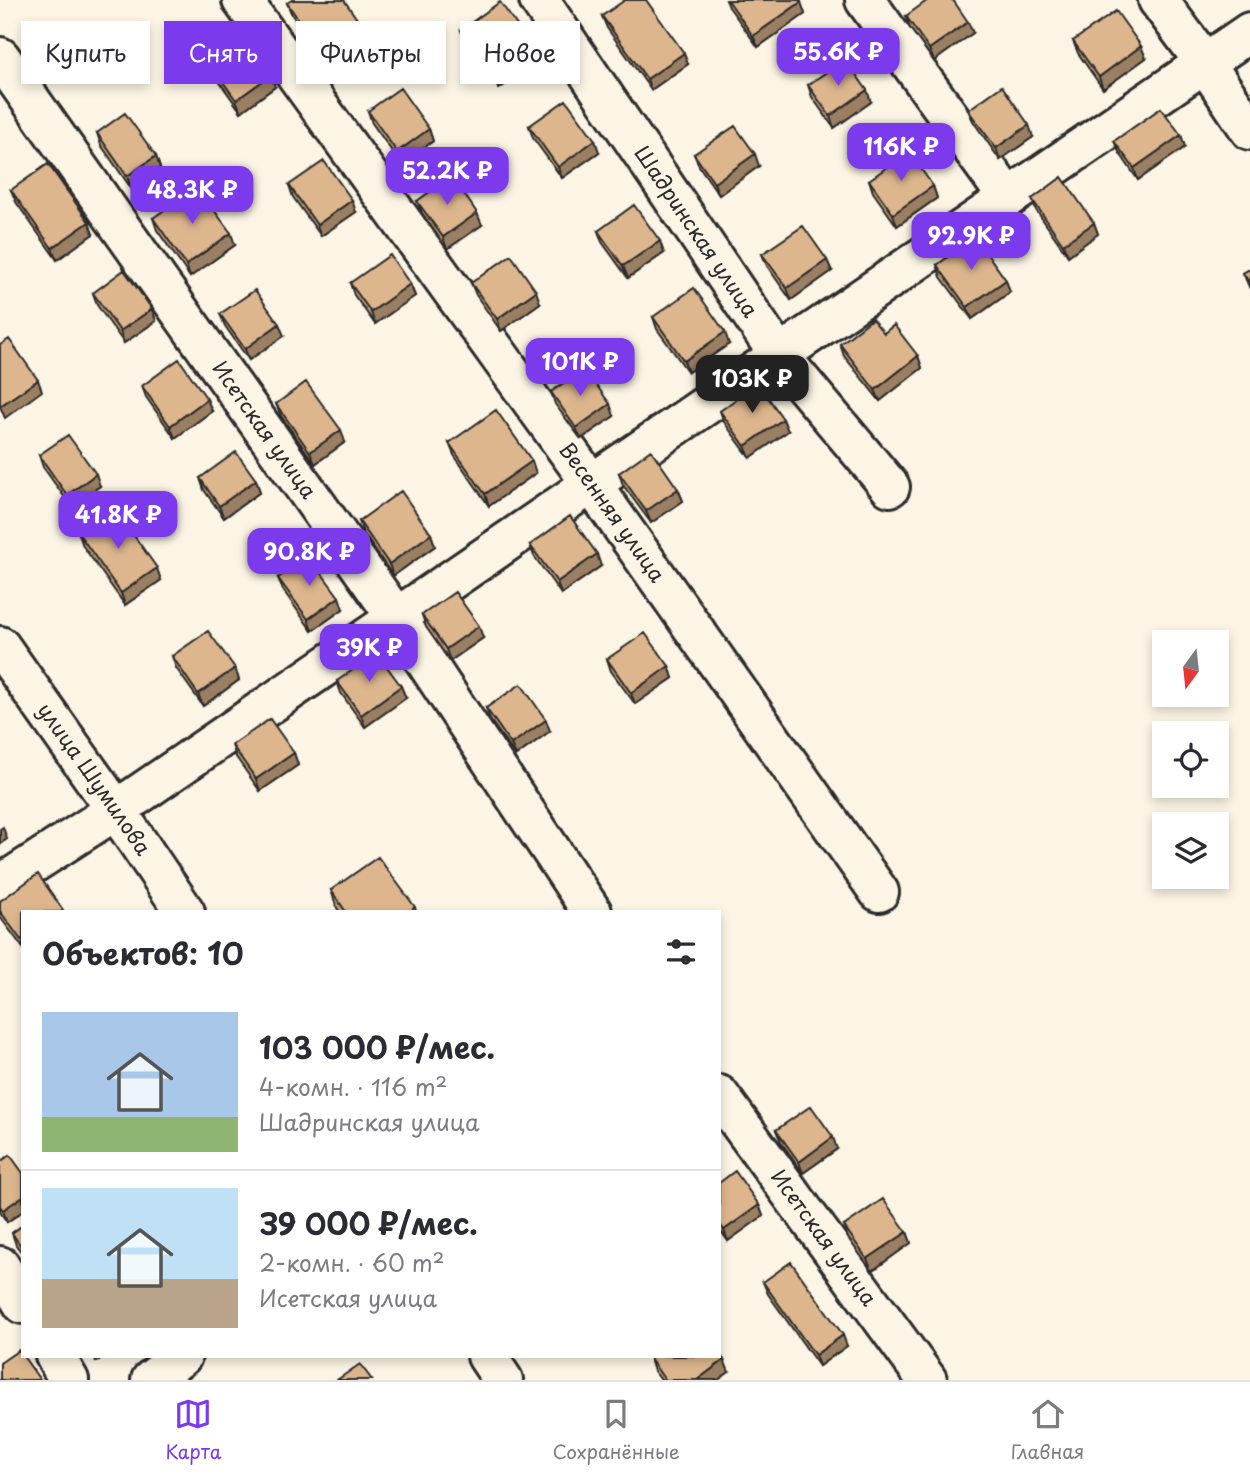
<!DOCTYPE html>
<html lang="ru">
<head>
<meta charset="utf-8">
<style>
  :root { --surface:#fff; --page:#f2f2f3; --text:#2b2b33; --muted:#7c7c81; --line:#e1e1e2; --accent:#7c3aed }
  body { margin:0; font-family:"Playpen Sans",sans-serif; background:var(--page); color:var(--text); height:100vh; display:flex; flex-direction:column; font-size:26px; white-space:nowrap }
  * { box-sizing:border-box; margin:0 }
  p { font-size:23px; color:var(--muted) }
  .icon { flex:none; width:38px; height:38px; fill:none; stroke:currentColor; stroke-width:2; stroke-linecap:round; stroke-linejoin:round }
  .map { position:relative; flex:1; overflow:hidden }
  .details { position:absolute; left:21px; top:910px; width:700px; height:448px; display:flex; flex-direction:column; background:var(--surface); border-radius:0px; box-shadow:0 4px 10px #0003 }
  .details>* { flex:none }
  .banner { position:absolute; left:21px; top:21px; width:700px; height:63px; display:flex; gap:14px }
  .needle { width:46px; rotate:195deg }
  .fabs { position:absolute; left:1152px; top:630px; display:grid; gap:14px }
  .fabs a { display:grid; place-items:center; width:77px; height:77px; border-radius:0px; background:var(--surface); box-shadow:0 4px 10px #0003; font-size:35px }
  .price { position:absolute; translate:-50% -60px; padding:0 16px; border-radius:14px; background:var(--accent); color:#fff; font-size:23px; line-height:46px; filter:drop-shadow(0 2px 4px #0008) }
  .price::after { content:''; position:absolute; left:50%; top:42px; width:21px; height:16px; margin-left:-10px; background:inherit; clip-path:polygon(0 0,100% 0,50% 100%) }
  .price.selected { background:#222; color:#fff }
  ul { padding:0; list-style:none }
  li { display:flex; align-items:center; gap:21px; height:175px; padding:0 21px }
  li+li { border-top:2px solid var(--line) }
  li span { display:grid; place-items:center; flex:none; width:196px; height:140px; border-radius:0px; color:#555 }
  li>.icon { margin-inline-start:auto }
  span .icon { width:84px; height:84px; fill:#fffc; stroke-width:1 }
  li b { font-size:30px }
  h2 { display:flex; justify-content:space-between; align-items:center; height:84px; padding:0 21px; font-size:30px }
  .tag { padding:0 24px; border-radius:0px; background:var(--surface); box-shadow:0 4px 10px #0003; font-size:24px; line-height:63px }
  .tag.selected { background:var(--accent); color:#fff }
  .menu { display:flex; justify-content:space-around; align-items:center; height:98px; border-top:2px solid var(--line); background:var(--surface); font-size:19px; color:var(--muted) }
  .menu a { display:grid; justify-items:center; gap:4px }
  .menu .selected { color:var(--accent) }
  .map>svg:first-child { display:block }
  .lines { fill:none; stroke-linecap:round; stroke-linejoin:round }
  .minor-casing { stroke:#2b2b2b; stroke-width:44 }
  .minor { stroke:#fcf5e5; stroke-width:38 }
  .wall { fill:#be9d7a; stroke:#2b2b2b; stroke-width:2 }
  .shaded-wall { fill:#9b7f63; stroke:#2b2b2b; stroke-width:2 }
  .building { fill:#ddb68e; stroke:#2b2b2b; stroke-width:2 }
  .labels { text-anchor:middle; stroke-width:5; stroke-linejoin:round; paint-order:stroke }
  .street-label { font-size:21px; fill:#2b2b2b; stroke:#fcf5e5 }
</style>
</head>
<body>
<div class="map">
<svg width="1250" height="1380" viewBox="0 0 1250 1380">
  <rect width="100%" height="100%" fill="#fcf5e5"/>
  <filter id="ink" filterUnits="userSpaceOnUse"><feTurbulence type="fractalNoise" baseFrequency=".0143" numOctaves="2"/><feDisplacementMap in="SourceGraphic" scale="14" xChannelSelector="R" yChannelSelector="G"/><feConvolveMatrix kernelMatrix="1 2 1 2 8 2 1 2 1" color-interpolation-filters="sRGB"/></filter>
  <g filter="url(#ink)">
    <g class="lines">
      <g class="minor-casing">
        <g id="minor">
          <path id="s1" d="M 242,0 L 591,483 L 879,892"/>
          <path id="s2" d="M 539,0 L 779,355 L 890,487"/>
          <path d="M 865,0 L 1008,198"/>
          <path d="M 1158,0 L 1205,63 L 1250,130"/>
          <path id="s3" d="M 0,57 L 396,617 L 592,912"/>
          <path id="s4" d="M 0,646 L 116,810 L 185,912"/>
          <path d="M 0,885 L 116,810 L 1250,32"/>
          <path id="s5" d="M 719,1095 L 927,1380"/>
          <path d="M 0,1266 L 23,1304"/>
          <path d="M 55,1356 L 69,1380"/>
          <path d="M 487,1356 L 503,1380"/>
          <path d="M 151,1380 L 182,1356"/>
        </g>
      </g>
      <use href="#minor" class="minor"/>
    </g>
    <path class="wall" d="M 726,0 L 799,0 L 805,14 L 758,47 L 729,7 Z
      M 287,3 L 357,19 L 362,30 L 322,58 L 292,15 Z
      M 602,16 L 688,64 L 651,90 L 607,28 Z
      M 906,16 L 973,33 L 934,61 L 910,28 Z
      M 461,30 L 534,49 L 538,61 L 499,89 L 465,42 Z
      M 1073,41 L 1146,58 L 1103,89 L 1078,53 Z
      M 206,58 L 275,87 L 241,112 L 211,70 Z
      M 808,85 L 871,102 L 834,128 L 812,97 Z
      M 968,110 L 1033,137 L 1000,160 L 973,121 Z
      M 368,111 L 429,129 L 433,141 L 401,164 L 372,123 Z
      M 529,126 L 599,152 L 562,178 L 533,138 Z
      M 97,133 L 156,156 L 160,168 L 131,188 L 101,145 Z
      M 1181,135 L 1185,147 L 1138,180 L 1119,152 L 1114,141 Z
      M 694,154 L 759,166 L 719,195 L 699,166 Z
      M 869,180 L 933,186 L 937,198 L 897,226 L 873,192 Z
      M 289,185 L 356,212 L 321,236 L 293,197 Z
      M 11,190 L 93,234 L 57,260 L 16,202 Z
      M 1032,199 L 1094,223 L 1098,234 L 1068,256 L 1036,210 Z
      M 417,201 L 482,225 L 447,249 L 422,213 Z
      M 153,218 L 235,245 L 190,277 L 157,230 Z
      M 598,231 L 664,253 L 628,278 L 602,242 Z
      M 762,254 L 832,271 L 791,300 L 767,266 Z
      M 937,265 L 1010,292 L 972,319 L 941,277 Z
      M 1250,269 L 1250,289 L 1243,273 Z
      M 350,283 L 410,284 L 415,296 L 375,324 L 354,295 Z
      M 471,283 L 540,303 L 501,331 L 476,295 Z
      M 93,293 L 152,309 L 156,321 L 124,343 L 97,305 Z
      M 220,314 L 284,336 L 249,360 L 225,326 Z
      M 653,317 L 729,344 L 688,372 L 657,329 Z
      M 884,333 L 918,356 L 922,368 L 880,401 L 844,356 L 840,344 Z
      M 142,386 L 212,411 L 175,438 L 146,397 Z
      M 551,392 L 614,416 L 581,439 L 555,404 Z
      M 276,404 L 345,442 L 315,464 L 281,416 Z
      M 720,411 L 788,431 L 750,458 L 724,422 Z
      M 449,443 L 536,473 L 489,506 L 454,455 Z
      M 39,455 L 100,486 L 71,506 L 43,467 Z
      M 619,473 L 678,489 L 683,501 L 651,523 L 623,485 Z
      M 200,478 L 256,480 L 260,492 L 224,518 L 204,490 Z
      M 359,521 L 431,534 L 435,546 L 393,576 L 363,533 Z
      M 79,534 L 161,580 L 125,605 L 83,546 Z
      M 530,545 L 601,566 L 561,594 L 534,556 Z
      M 278,578 L 343,609 L 312,631 L 283,590 Z
      M 422,615 L 483,638 L 450,661 L 426,627 Z
      M 172,656 L 235,668 L 239,680 L 203,706 L 176,668 Z
      M 607,659 L 669,666 L 673,678 L 635,704 L 611,671 Z
      M 337,681 L 406,698 L 365,727 L 341,693 Z
      M 486,708 L 550,731 L 516,756 L 490,720 Z
      M 232,745 L 294,753 L 298,765 L 260,791 L 236,757 Z
      M 331,890 L 415,907 L 416,912 L 340,912 L 337,908 Z
      M 0,901 L 23,912 L 23,948 L 0,917 Z
      M 776,1130 L 837,1149 L 803,1173 L 781,1142 Z
      M 0,1162 L 23,1173 L 23,1211 L 7,1222 L 0,1212 Z
      M 719,1183 L 759,1205 L 763,1216 L 728,1241 L 719,1229 Z
      M 23,1225 L 23,1254 L 16,1245 L 12,1233 Z
      M 844,1226 L 907,1232 L 911,1243 L 872,1271 L 848,1238 Z
      M 763,1282 L 847,1346 L 819,1366 L 768,1294 Z
      M 650,1359 L 729,1372 L 718,1380 L 661,1380 L 654,1371 Z"/>
    <path class="shaded-wall" d="M 801,2 L 805,14 L 758,47 L 753,36 Z
      M 357,19 L 362,30 L 322,58 L 318,47 Z
      M 968,22 L 973,33 L 934,61 L 929,49 Z
      M 1141,46 L 1146,58 L 1103,89 L 1099,77 Z
      M 534,49 L 538,61 L 499,89 L 494,77 Z
      M 684,53 L 688,64 L 651,90 L 647,79 Z
      M 271,75 L 275,87 L 241,112 L 236,100 Z
      M 867,90 L 871,102 L 834,128 L 830,116 Z
      M 1029,125 L 1033,137 L 1000,160 L 996,148 Z
      M 429,129 L 433,141 L 401,164 L 397,152 Z
      M 1181,135 L 1185,147 L 1138,180 L 1134,168 Z
      M 595,140 L 599,152 L 562,178 L 558,167 Z
      M 755,154 L 759,166 L 719,195 L 714,183 Z
      M 156,156 L 160,168 L 131,188 L 127,176 Z
      M 933,186 L 937,198 L 897,226 L 893,214 Z
      M 352,200 L 356,212 L 321,236 L 317,225 Z
      M 477,213 L 482,225 L 447,249 L 443,237 Z
      M 89,222 L 93,234 L 57,260 L 52,248 Z
      M 1094,223 L 1098,234 L 1068,256 L 1063,244 Z
      M 231,233 L 235,245 L 190,277 L 186,265 Z
      M 660,241 L 664,253 L 628,278 L 623,266 Z
      M 827,260 L 832,271 L 791,300 L 787,288 Z
      M 1006,280 L 1010,292 L 972,319 L 967,307 Z
      M 410,284 L 415,296 L 375,324 L 371,312 Z
      M 536,291 L 540,303 L 501,331 L 497,319 Z
      M 152,309 L 156,321 L 124,343 L 120,331 Z
      M 279,324 L 284,336 L 249,360 L 245,349 Z
      M 725,332 L 729,344 L 688,372 L 684,361 Z
      M 918,356 L 922,368 L 880,401 L 875,390 Z
      M 38,380 L 42,391 L 5,418 L 0,406 Z
      M 207,399 L 212,411 L 175,438 L 170,426 Z
      M 610,404 L 614,416 L 581,439 L 576,428 Z
      M 783,419 L 788,431 L 750,458 L 745,446 Z
      M 341,430 L 345,442 L 315,464 L 310,452 Z
      M 532,461 L 536,473 L 489,506 L 485,494 Z
      M 96,474 L 100,486 L 71,506 L 67,495 Z
      M 256,480 L 260,492 L 224,518 L 219,506 Z
      M 678,489 L 683,501 L 651,523 L 646,511 Z
      M 431,534 L 435,546 L 393,576 L 389,564 Z
      M 597,554 L 601,566 L 561,594 L 557,582 Z
      M 157,568 L 161,580 L 125,605 L 121,593 Z
      M 339,597 L 343,609 L 312,631 L 308,619 Z
      M 479,626 L 483,638 L 450,661 L 446,649 Z
      M 669,666 L 673,678 L 635,704 L 631,693 Z
      M 235,668 L 239,680 L 203,706 L 198,694 Z
      M 401,686 L 406,698 L 365,727 L 361,715 Z
      M 546,720 L 550,731 L 516,756 L 511,744 Z
      M 294,753 L 298,765 L 260,791 L 256,779 Z
      M 3,827 L 7,839 L 0,844 L 0,829 Z
      M 833,1137 L 837,1149 L 803,1173 L 799,1162 Z
      M 23,1196 L 23,1211 L 7,1222 L 3,1210 Z
      M 759,1205 L 763,1216 L 728,1241 L 724,1230 Z
      M 907,1232 L 911,1243 L 872,1271 L 867,1259 Z
      M 843,1335 L 847,1346 L 819,1366 L 815,1355 Z
      M 94,1356 L 105,1356 L 96,1362 Z
      M 724,1360 L 729,1372 L 718,1380 L 697,1380 Z"/>
    <path class="building" d="M 292,0 L 344,0 L 357,19 L 318,47 L 287,3 Z
      M 625,0 L 646,0 L 684,53 L 647,79 L 602,16 Z
      M 728,0 L 799,0 L 801,2 L 753,36 Z
      M 928,0 L 953,0 L 968,22 L 929,49 L 906,16 Z
      M 500,2 L 534,49 L 494,77 L 461,30 Z
      M 1116,11 L 1141,46 L 1099,77 L 1073,41 Z
      M 241,33 L 271,75 L 236,100 L 206,58 Z
      M 845,59 L 867,90 L 830,116 L 808,85 Z
      M 1002,86 L 1029,125 L 996,148 L 968,110 Z
      M 400,88 L 429,129 L 397,152 L 368,111 Z
      M 566,100 L 595,140 L 558,167 L 529,126 Z
      M 1161,108 L 1181,135 L 1134,168 L 1114,141 Z
      M 125,113 L 156,156 L 127,176 L 97,133 Z
      M 735,126 L 755,154 L 714,183 L 694,154 Z
      M 909,152 L 933,186 L 893,214 L 869,180 Z
      M 324,161 L 352,200 L 317,225 L 289,185 Z
      M 48,164 L 89,222 L 52,248 L 11,190 Z
      M 452,176 L 477,213 L 443,237 L 417,201 Z
      M 1062,177 L 1094,223 L 1063,244 L 1032,199 Z
      M 197,187 L 231,233 L 186,265 L 153,218 Z
      M 634,205 L 660,241 L 623,266 L 598,231 Z
      M 803,226 L 827,260 L 787,288 L 762,254 Z
      M 975,237 L 1006,280 L 967,307 L 937,265 Z
      M 390,255 L 410,284 L 371,312 L 350,283 Z
      M 511,255 L 536,291 L 497,319 L 471,283 Z
      M 1250,269 L 1250,283 L 1243,273 Z
      M 124,270 L 152,309 L 120,331 L 93,293 Z
      M 694,288 L 725,332 L 684,361 L 653,317 Z
      M 255,290 L 279,324 L 245,349 L 220,314 Z
      M 872,319 L 884,333 L 894,325 L 918,356 L 875,390 L 840,344 Z
      M 9,339 L 38,380 L 0,406 L 0,345 Z
      M 179,359 L 207,399 L 170,426 L 142,386 Z
      M 584,368 L 610,404 L 576,428 L 551,392 Z
      M 306,382 L 341,430 L 310,452 L 276,404 Z
      M 758,383 L 783,419 L 745,446 L 720,411 Z
      M 496,410 L 532,461 L 485,494 L 449,443 Z
      M 68,435 L 96,474 L 67,495 L 39,455 Z
      M 651,450 L 678,489 L 646,511 L 619,473 Z
      M 236,452 L 256,480 L 219,506 L 200,478 Z
      M 401,491 L 431,534 L 389,564 L 359,521 Z
      M 115,509 L 157,568 L 121,593 L 79,534 Z
      M 570,516 L 597,554 L 557,582 L 530,545 Z
      M 309,556 L 339,597 L 308,619 L 278,578 Z
      M 455,592 L 479,626 L 446,649 L 422,615 Z
      M 208,631 L 235,668 L 198,694 L 172,656 Z
      M 645,633 L 669,666 L 631,693 L 607,659 Z
      M 377,653 L 401,686 L 361,715 L 337,681 Z
      M 521,684 L 546,720 L 511,744 L 486,708 Z
      M 270,719 L 294,753 L 256,779 L 232,745 Z
      M 378,857 L 415,907 L 409,912 L 346,912 L 331,890 Z
      M 38,874 L 63,910 L 61,912 L 23,912 L 23,939 L 21,940 L 0,911 L 0,901 Z
      M 811,1106 L 833,1137 L 799,1162 L 776,1130 Z
      M 10,1155 L 23,1173 L 23,1196 L 3,1210 L 0,1206 L 0,1162 Z
      M 735,1171 L 759,1205 L 724,1230 L 719,1223 L 719,1183 Z
      M 883,1199 L 907,1232 L 867,1259 L 844,1226 Z
      M 23,1225 L 23,1249 L 12,1233 Z
      M 791,1262 L 843,1335 L 815,1355 L 763,1282 Z
      M 19,1350 L 23,1356 L 40,1380 L 0,1380 L 0,1363 Z
      M 719,1353 L 724,1360 L 697,1380 L 665,1380 L 650,1359 L 655,1356 L 719,1356 Z
      M 360,1364 L 372,1380 L 337,1380 Z"/>
  </g>
  <g class="labels">
    <g class="street-label">
      <text dy="7" stroke="none"><textPath href="#s2" startOffset="280">Шадринская улица</textPath></text>
      <text dy="7" stroke="none"><textPath href="#s3" startOffset="457">Исетская улица</textPath></text>
      <text dy="7" stroke="none"><textPath href="#s1" startOffset="632">Весенняя улица</textPath></text>
      <text dy="7" stroke="none"><textPath href="#s4" startOffset="163">улица Шумилова</textPath></text>
      <text dy="7" stroke="none"><textPath href="#s5" startOffset="177">Исетская улица</textPath></text>
    </g>
  </g>
</svg>
<div class="fabs">
<a><svg class="needle" viewBox="-14 -14 28 28"><path d="M0-13l5 13h-10z" fill="#e53935"/><path d="M0 13l5-13h-10z" fill="#7c7c81"/></svg></a>
<a><svg class="icon" aria-label="locate" viewBox="0 0 24 24"><circle cx="12" cy="12" r="6"/><path d="M12 2v4M12 18v4M2 12h4M18 12h4"/></svg></a>
<a><svg class="icon" aria-label="layers" viewBox="0 0 24 24"><path d="M12 4l9 5-9 5-9-5zM3 14l9 5 9-5"/></svg></a>
</div>
<b class="price" style="left:838px;top:88px">55.6K ₽</b>
<b class="price" style="left:901px;top:183px">116K ₽</b>
<b class="price" style="left:447px;top:207px">52.2K ₽</b>
<b class="price" style="left:192px;top:226px">48.3K ₽</b>
<b class="price" style="left:971px;top:272px">92.9K ₽</b>
<b class="price" style="left:580px;top:398px">101K ₽</b>
<b class="price selected" style="left:752px;top:415px">103K ₽</b>
<b class="price" style="left:118px;top:551px">41.8K ₽</b>
<b class="price" style="left:309px;top:588px">90.8K ₽</b>
<b class="price" style="left:369px;top:684px">39K ₽</b>
<div class="banner">
<a class="tag">Купить</a>
<a class="tag selected">Снять</a>
<a class="tag">Фильтры</a>
<a class="tag">Новое</a>
</div>
<section class="details">
<h2>Объектов: 10<svg class="icon" aria-label="filters" viewBox="0 0 24 24"><path d="M4 7h16M4 17h16"/><circle cx="9" cy="7" r="2"/><circle cx="15" cy="17" r="2"/></svg></h2>
<ul>
<li><span style="background:linear-gradient(#a9c7e8 75%,#8fb573 0)"><svg class="icon" aria-label="home" viewBox="0 0 24 24"><path d="M3 11l9-7 9 7M6 9v11h12V9"/></svg></span><div><b>103 000 ₽/мес.</b><p>4-комн. · 116 m²</p><p>Шадринская улица</p></div></li>
<li><span style="background:linear-gradient(#bfe0f5 65%,#b9a48a 0)"><svg class="icon" aria-label="home" viewBox="0 0 24 24"><path d="M3 11l9-7 9 7M6 9v11h12V9"/></svg></span><div><b>39 000 ₽/мес.</b><p>2-комн. · 60 m²</p><p>Исетская улица</p></div></li>
</ul>
</section>
</div>
<nav class="menu">
<a class="selected"><svg class="icon" aria-label="map" viewBox="0 0 24 24"><path d="M3 6l6-2 6 2 6-2v14l-6 2-6-2-6 2zM9 4v14M15 6v14"/></svg>Карта</a>
<a><svg class="icon" aria-label="saved" viewBox="0 0 24 24"><path d="M7 4h10v16l-5-4-5 4z"/></svg>Сохранённые</a>
<a><svg class="icon" aria-label="home" viewBox="0 0 24 24"><path d="M3 11l9-7 9 7M6 9v11h12V9"/></svg>Главная</a>
</nav>
</body>
</html>
